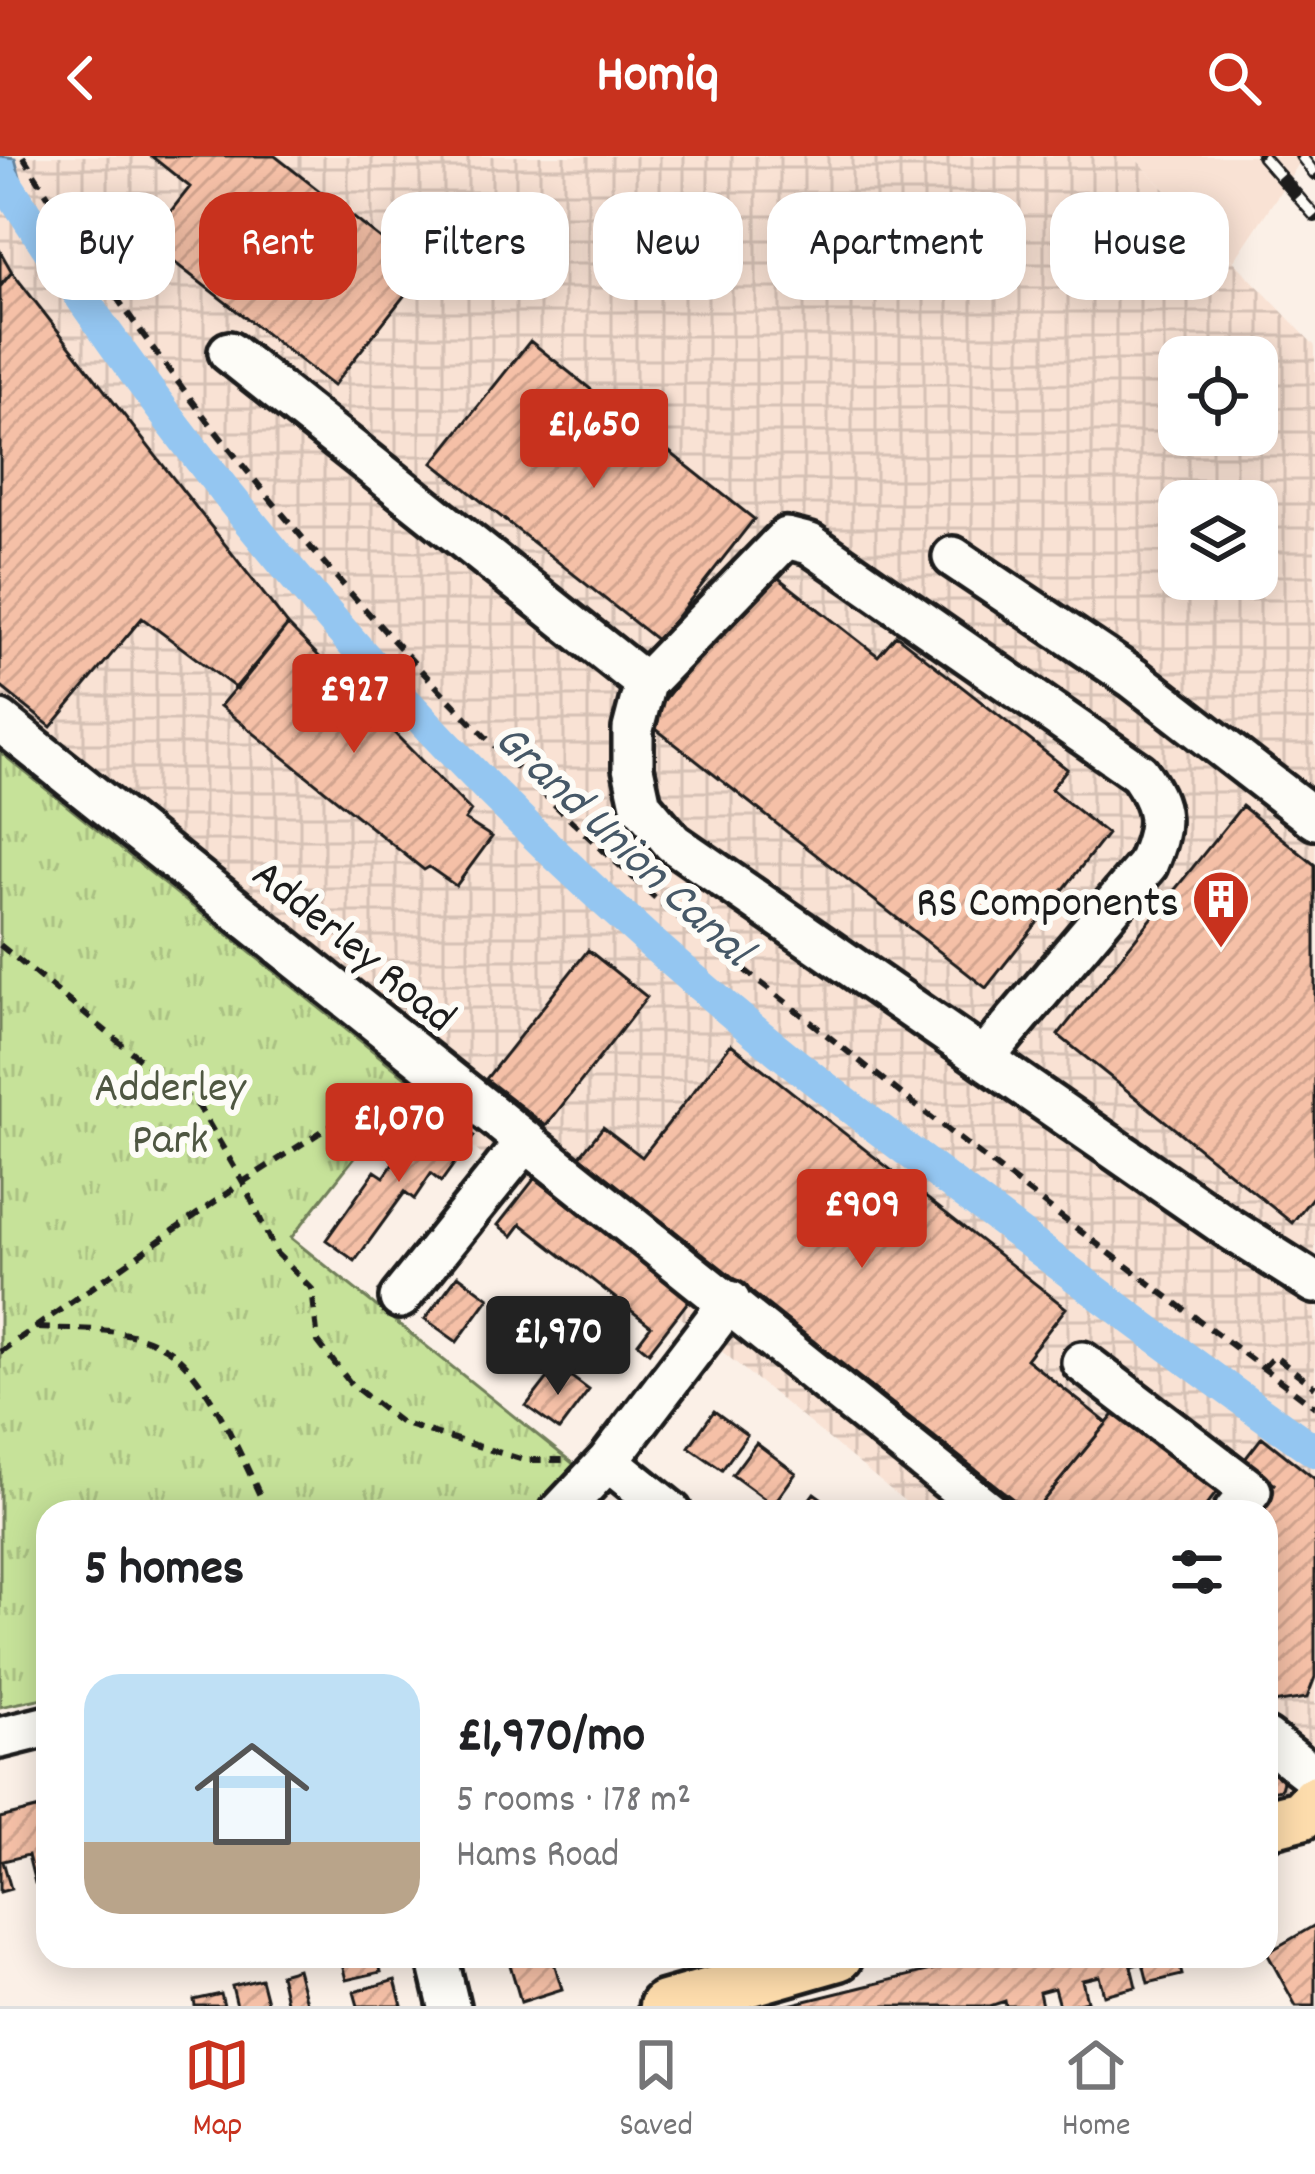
<!DOCTYPE html>
<html lang="en">
<head>
<meta charset="utf-8">
<style>
  :root { --surface:#fff; --page:#f2f2f2; --text:#202124; --muted:#757577; --line:#e0e0e0; --accent:#c8321e }
  body { margin:0; font-family:Dekko,sans-serif; background:var(--page); color:var(--text); height:100vh; display:flex; flex-direction:column; font-size:45px; white-space:nowrap }
  * { box-sizing:border-box; margin:0 }
  p { font-size:39px; color:var(--muted) }
  .icon { flex:none; width:66px; height:66px; fill:none; stroke:currentColor; stroke-width:2; stroke-linecap:round; stroke-linejoin:round }
  .map { position:relative; flex:1; overflow:hidden }
  .sheet { position:absolute; left:36px; top:1344px; width:1242px; height:468px; display:flex; flex-direction:column; background:var(--surface); border-radius:36px; box-shadow:0 6px 30px #0003 }
  .sheet>* { flex:none }
  .banner { position:absolute; left:36px; top:36px; width:1245px; height:108px; display:flex; gap:24px }
  .fabs { position:absolute; left:1158px; top:180px; display:grid; gap:24px }
  .fabs a { display:grid; place-items:center; width:120px; height:120px; border-radius:24px; background:var(--surface); box-shadow:0 6px 30px #0003; font-size:60px }
  .price { position:absolute; translate:-50% -102px; padding:0 27px; border-radius:12px; background:var(--accent); color:#fff; font-size:39px; line-height:78px; filter:drop-shadow(0 3px 6px #0008) }
  .price::after { content:''; position:absolute; left:50%; top:72px; width:36px; height:27px; margin-left:-18px; background:inherit; clip-path:polygon(0 0,100% 0,50% 100%) }
  .price.on { background:#222; color:#fff }
  ul { padding:0; list-style:none }
  li { display:flex; align-items:center; gap:36px; height:300px; padding:0 48px }
  li+li { border-top:3px solid var(--line) }
  li span { display:grid; place-items:center; flex:none; width:336px; height:240px; border-radius:36px; color:#555 }
  li>.icon { margin-inline-start:auto }
  span .icon { width:144px; height:144px; fill:#fffc; stroke-width:1 }
  li b { font-size:51px }
  h2 { display:flex; justify-content:space-between; align-items:center; height:144px; padding:0 48px; font-size:51px }
  .chip { padding:0 42px; border-radius:36px; background:var(--surface); box-shadow:0 6px 30px #0003; font-size:42px; line-height:108px }
  .chip.on { background:var(--accent); color:#fff }
  header { display:flex; justify-content:space-between; align-items:center; height:156px; padding:0 48px; background:var(--accent); color:#fff; font-size:54px; font-weight:800 }
  .dock { display:flex; justify-content:space-around; align-items:center; height:168px; border-top:3px solid var(--line); background:var(--surface); font-size:33px; color:var(--muted) }
  .dock a { display:grid; justify-items:center; gap:6px }
  .dock .on { color:var(--accent) }
  .map>svg:first-child { display:block }
  .built { fill:#f9e2d4 }
  .industrial { fill:url(#industrial-grid); fill-rule:evenodd }
  .park { fill:url(#park-tufts); stroke:#717f5a; stroke-width:3 }
  .water { fill:#94c6f1; stroke:#64829c; stroke-width:3 }
  .lines { fill:none; stroke-linecap:round; stroke-linejoin:round }
  .canal { stroke:#94c6f1; stroke-width:33 }
  .building { fill:url(#building-hatch); stroke:#1c1c1c; stroke-width:3 }
  .minor-casing { stroke:#1c1c1c; stroke-width:48 }
  .major-casing { stroke:#1c1c1c; stroke-width:57 }
  .path { stroke:#1c1c1c; stroke-width:6; stroke-dasharray:12 9; stroke-linecap:butt }
  .minor { stroke:#fdfcf7; stroke-width:39 }
  .major { stroke:#fddcac; stroke-width:48 }
  .rail-casing { stroke:#1c1c1c; stroke-width:14 }
  .rail { stroke:#fdfcf7; stroke-width:9; stroke-dasharray:27; stroke-linecap:butt }
  .labels { text-anchor:middle; stroke-width:12; stroke-linejoin:round; paint-order:stroke }
  .poi-label { font-size:45px; fill:#1c1c1c; stroke:#fdfcf7; text-anchor:end }
  .street-label { font-size:45px; fill:#1c1c1c; stroke:#fdfcf7 }
  .park-label { font-size:45px; fill:#4f5742; stroke:#fdfcf7 }
  .water-label { font-size:48px; font-style:italic; fill:#465867; stroke:#fdfcf7 }
</style>
</head>
<body>
<header><svg class="icon" aria-label="back" viewBox="0 0 24 24"><path d="M15 5l-7 7 7 7"/></svg>Homiq<svg class="icon" aria-label="search" viewBox="0 0 24 24"><circle cx="10" cy="10" r="6"/><path d="M15 15l6 6"/></svg></header>
<div class="map">
<svg width="1315" height="1850" viewBox="0 0 1315 1850">
  <defs>
    <pattern id="industrial-grid" width="8" height="8" patternUnits="userSpaceOnUse" patternTransform="scale(3)"><rect width="8" height="8" fill="#f9e2d4"/><path d="M0 4h8M4 0v8" fill="none" stroke="#d5c1b5"/></pattern>
    <pattern id="park-tufts" width="24" height="20" patternUnits="userSpaceOnUse" patternTransform="scale(3)"><rect width="24" height="20" fill="#c6e299"/><path d="M3 7l-1-3M5 7V3M7 7l1-3M15 17l-1-3M17 17v-4M19 17l1-3" fill="none" stroke="#aac183"/></pattern>
    <pattern id="building-hatch" width="6" height="6" patternUnits="userSpaceOnUse" patternTransform="scale(3)"><rect width="6" height="6" fill="#f5c0a7"/><path d="M-1 1l2-2M0 6l6-6M5 7l2-2" fill="none" stroke="#d1a48f"/></pattern>
  </defs>
  <rect width="100%" height="100%" fill="#fbf0e7"/>
  <filter id="ink" filterUnits="userSpaceOnUse"><feTurbulence type="fractalNoise" baseFrequency=".00833" numOctaves="2"/><feDisplacementMap in="SourceGraphic" scale="24" xChannelSelector="R" yChannelSelector="G"/><feConvolveMatrix kernelMatrix="1 2 1 2 8 2 1 2 1" color-interpolation-filters="sRGB"/></filter>
  <g filter="url(#ink)">
    <path class="built" d="M 1133,0 L 1304,0 L 1234,105 Z"/>
    <path class="industrial" d="M 0,0 L 1133,0 L 1315,190 L 1315,1682 L 1266,1641 L 1266,1356 L 918,1356 L 0,604 ZM 1179,201 L 1257,201 L 1257,279 L 1179,279 ZM 1179,345 L 1257,345 L 1257,423 L 1179,423 Z"/>
    <path class="park" d="M 0,596 L 413,927 L 291,1082 L 580,1313 L 538,1356 L 48,1356 L 48,1541 L 0,1551 Z"/>
    <path class="water" d="M 0,0 L 15,2 L 28,51 L 41,69 L 28,77 L 0,46 Z"/>
    <g class="lines">
      <path class="canal" d="M 0,18 C 191,320 429,598 701,830 C 792,909 889,981 986,1053 C 1095,1135 1203,1217 1315,1295"/>
    </g>
    <path class="building" d="M 151,0 L 275,0 L 423,116 L 333,230 L 147,85 L 190,31 Z
      M 0,95 L 12,116 L 0,130 Z
      M 12,116 L 288,469 L 237,533 L 142,462 L 51,571 L 0,530 L 0,131 Z
      M 530,185 L 754,363 L 658,485 L 433,307 Z
      M 767,413 L 878,500 L 896,479 L 1067,613 L 1051,633 L 1107,678 L 986,832 L 647,566 Z
      M 288,469 L 471,655 L 465,664 L 492,681 L 456,730 L 429,711 L 424,714 L 220,550 Z
      M 1242,650 L 1315,709 L 1315,1038 L 1292,1067 L 1058,879 Z
      M 588,794 L 647,841 L 546,970 L 486,923 Z
      M 731,888 L 1066,1152 L 1026,1203 L 1107,1267 L 1034,1356 L 1029,1356 L 580,1000 L 603,971 L 642,1001 Z
      M 442,957 L 474,980 L 441,1026 L 431,1018 L 414,1043 L 405,1036 L 355,1105 L 326,1084 L 375,1015 L 384,1021 L 400,998 L 408,1005 Z
      M 535,1022 L 690,1143 L 649,1196 L 638,1187 L 651,1170 L 521,1068 L 512,1080 L 498,1069 Z
      M 458,1119 L 489,1142 L 457,1186 L 425,1163 Z
      M 557,1210 L 589,1234 L 559,1274 L 526,1250 Z
      M 1121,1250 L 1221,1331 L 1201,1356 L 1034,1356 Z
      M 714,1255 L 747,1279 L 722,1314 L 689,1291 Z
      M 1262,1281 L 1315,1323 L 1315,1521 L 1307,1542 L 1266,1548 L 1266,1356 L 1253,1356 L 1274,1328 L 1242,1307 Z
      M 756,1287 L 796,1317 L 773,1349 L 732,1319 Z
      M 814,1337 L 840,1356 L 800,1356 Z
      M 1266,1598 L 1286,1614 L 1281,1633 L 1266,1636 Z
      M 48,1650 L 48,1724 L 35,1727 L 28,1699 L 3,1705 L 11,1733 L 0,1736 L 0,1662 Z
      M 1315,1769 L 1315,1850 L 1296,1850 L 1267,1797 Z
      M 340,1800 L 377,1800 L 381,1816 L 346,1824 Z
      M 516,1800 L 552,1800 L 562,1833 L 521,1846 L 508,1802 Z
      M 988,1800 L 1177,1800 L 1182,1819 L 1148,1827 L 1143,1807 L 1131,1810 L 1136,1831 L 1104,1839 L 1099,1820 L 1082,1824 L 1087,1845 L 1066,1850 L 1059,1850 L 1054,1832 L 1039,1836 L 1042,1850 L 1006,1850 L 1005,1845 L 990,1850 L 785,1850 Z
      M 297,1813 L 307,1850 L 287,1850 L 280,1818 Z
      M 261,1823 L 268,1850 L 237,1850 L 232,1830 Z
      M 395,1824 L 402,1850 L 358,1850 L 354,1836 Z
      M 221,1838 L 224,1850 L 195,1850 L 194,1844 Z"/>
    <g class="lines">
      <g class="minor-casing">
        <path id="minor" d="M 229,196 L 645,527
          M 953,401 L 1133,522 L 1315,663
          M 0,565 L 989,1356
          M 984,902 L 1147,709 C 1164,669 1164,652 1139,617 L 810,388 L 786,382 L 645,527 L 633,573 L 633,612 L 641,649 L 673,687 L 1227,1071 L 1315,1127
          M 400,1142 L 526,985
          M 1082,1206 L 1251,1335 L 1234,1356
          M 608,1305 L 671,1356
          M 560,1356 L 608,1305 L 730,1145
          M 0,1582 L 48,1570
          M 1266,1583 L 1315,1621
          M 437,1800 L 449,1850"/>
      </g>
      <g class="major-casing">
        <path id="major" d="M 1266,1668 L 1301,1659 L 1315,1644
          M 664,1850 L 838,1800"/>
      </g>
      <path class="path" d="M 23,0 C 191,270 403,515 639,727 C 690,774 747,815 802,859 C 969,994 1143,1122 1315,1251
        M 0,789 L 199,951 L 243,1026 L 276,1097 L 312,1133 L 318,1186 L 351,1228 L 401,1267 L 524,1304 L 565,1304
        M 38,1172 C 80,1174 127,1170 165,1192 C 208,1216 246,1312 268,1356
        M 0,1196 L 243,1026 L 400,925
        M 1263,1212 L 1274,1200 L 1315,1231"/>
      <use href="#minor" class="minor"/>
      <use href="#major" class="major"/>
      <g class="rail-casing">
        <path id="rail" d="M 1262,0 L 1315,60
          M 1301,0 L 1315,18"/>
      </g>
      <use href="#rail" class="rail"/>
    </g>
  </g>
  <defs>
    <g id="building-pin" transform="scale(3)"><path d="M0 17L-7.5 6A9.5 9.5 0 1 1 7.5 6Z" fill="#c8321e" stroke="#fdfcf7"/><path d="M-4-6H4V6H1V3H-1V6H-4ZM-2.5-4.3h1.7v1.8h-1.7ZM.8-4.3h1.7v1.8H.8ZM-2.5-1h1.7V.8h-1.7ZM.8-1h1.7V.8H.8Z" fill="#fff"/></g>
  </defs>
  <g fill-rule="evenodd">
    <use href="#building-pin" x="1221" y="743"/>
  </g>
  <g class="labels">
    <g class="poi-label">
      <text x="1179" y="759">RS Components</text>
    </g>
    <g class="street-label">
      <text transform="translate(356 787) rotate(39)" y="16">Adderley Road</text>
    </g>
    <g class="park-label">
      <text x="170" y="944">Adderley<tspan x="170" dy="52">Park</tspan></text>
    </g>
    <g class="water-label">
      <text transform="translate(626 686) rotate(43)" y="17">Grand Union Canal</text>
    </g>
  </g>
</svg>
<div class="fabs">
<a><svg class="icon" aria-label="locate" viewBox="0 0 24 24"><circle cx="12" cy="12" r="6"/><path d="M12 2v4M12 18v4M2 12h4M18 12h4"/></svg></a>
<a><svg class="icon" aria-label="layers" viewBox="0 0 24 24"><path d="M12 4l9 5-9 5-9-5zM3 14l9 5 9-5"/></svg></a>
</div>
<b class="price" style="left:594px;top:335px">£1,650</b>
<b class="price" style="left:354px;top:600px">£927</b>
<b class="price" style="left:399px;top:1029px">£1,070</b>
<b class="price" style="left:862px;top:1115px">£909</b>
<b class="price on" style="left:558px;top:1242px">£1,970</b>
<div class="banner">
<a class="chip">Buy</a>
<a class="chip on">Rent</a>
<a class="chip">Filters</a>
<a class="chip">New</a>
<a class="chip">Apartment</a>
<a class="chip">House</a>
</div>
<section class="sheet">
<h2>5 homes<svg class="icon" aria-label="filters" viewBox="0 0 24 24"><path d="M4 7h16M4 17h16"/><circle cx="9" cy="7" r="2"/><circle cx="15" cy="17" r="2"/></svg></h2>
<ul>
<li><span style="background:linear-gradient(#bfe0f5 70%,#b9a48a 0)"><svg class="icon" aria-label="home" viewBox="0 0 24 24"><path d="M3 11l9-7 9 7M6 9v11h12V9"/></svg></span><div><b>£1,970/mo</b><p>5 rooms · 178 m²</p><p>Hams Road</p></div></li>
</ul>
</section>
</div>
<nav class="dock">
<a class="on"><svg class="icon" aria-label="map" viewBox="0 0 24 24"><path d="M3 6l6-2 6 2 6-2v14l-6 2-6-2-6 2zM9 4v14M15 6v14"/></svg>Map</a>
<a><svg class="icon" aria-label="saved" viewBox="0 0 24 24"><path d="M7 4h10v16l-5-4-5 4z"/></svg>Saved</a>
<a><svg class="icon" aria-label="home" viewBox="0 0 24 24"><path d="M3 11l9-7 9 7M6 9v11h12V9"/></svg>Home</a>
</nav>
</body>
</html>
